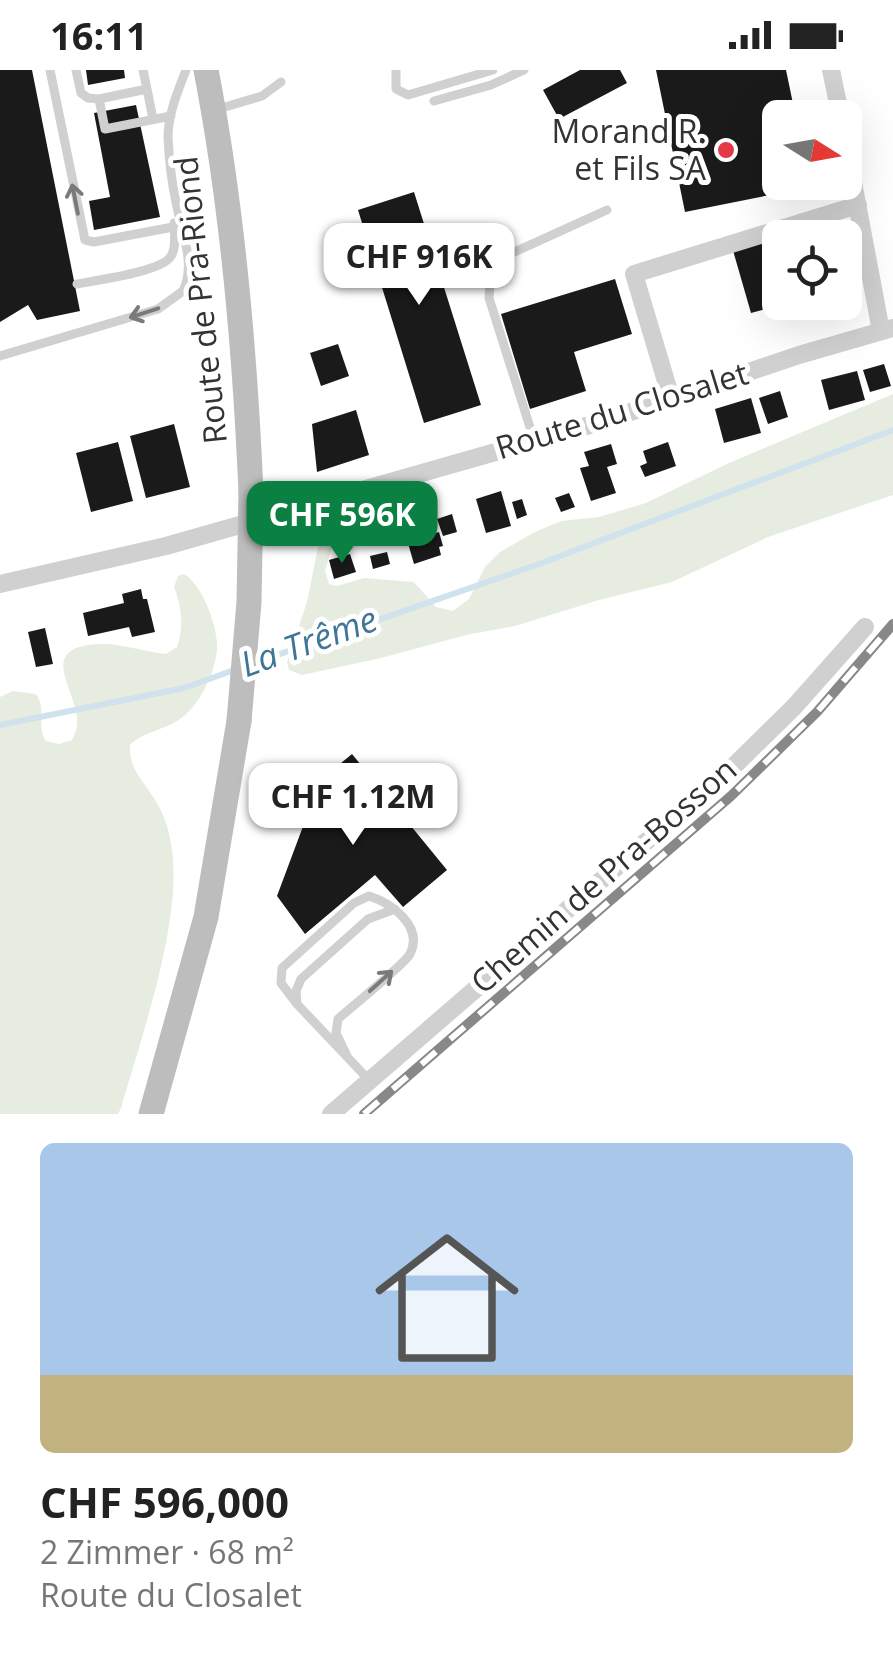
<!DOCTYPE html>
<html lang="de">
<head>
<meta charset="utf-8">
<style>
  :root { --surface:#fff; --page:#f2f2f2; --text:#222; --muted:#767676; --line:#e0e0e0; --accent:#0b8043 }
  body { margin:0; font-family:"Open Sans",sans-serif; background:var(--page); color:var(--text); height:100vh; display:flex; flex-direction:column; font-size:38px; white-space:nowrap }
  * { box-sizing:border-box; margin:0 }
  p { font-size:32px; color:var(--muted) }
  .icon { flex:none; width:55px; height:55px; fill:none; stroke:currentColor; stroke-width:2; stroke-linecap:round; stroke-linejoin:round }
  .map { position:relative; height:1044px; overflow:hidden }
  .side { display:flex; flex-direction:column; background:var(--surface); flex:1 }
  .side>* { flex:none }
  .needle { width:65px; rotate:101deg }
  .tools { position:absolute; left:762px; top:30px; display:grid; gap:20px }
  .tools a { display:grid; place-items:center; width:100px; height:100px; border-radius:15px; background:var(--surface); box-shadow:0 10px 40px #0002; font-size:50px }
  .price { position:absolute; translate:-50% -85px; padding:0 22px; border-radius:20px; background:#fff; color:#222; font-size:32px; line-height:65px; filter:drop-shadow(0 2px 5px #0008) }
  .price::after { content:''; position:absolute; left:50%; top:60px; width:30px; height:22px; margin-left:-15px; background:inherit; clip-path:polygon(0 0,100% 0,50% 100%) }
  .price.on { background:var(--accent); color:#fff }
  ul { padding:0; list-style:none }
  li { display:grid; align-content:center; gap:20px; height:530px; padding:0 40px }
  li+li { border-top:2px solid var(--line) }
  li span { display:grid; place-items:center; height:310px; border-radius:15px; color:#555 }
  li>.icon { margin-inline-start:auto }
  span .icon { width:180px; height:180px; fill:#fffc; stroke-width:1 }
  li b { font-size:42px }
  .status { display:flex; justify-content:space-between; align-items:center; height:70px; padding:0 50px; background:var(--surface); direction:ltr }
  .status svg { height:28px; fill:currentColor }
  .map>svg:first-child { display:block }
  .green { fill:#e6ecdf }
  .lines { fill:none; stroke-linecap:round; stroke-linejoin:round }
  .stream { stroke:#cfe2ee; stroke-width:6 }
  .building { fill:#1a1a1a }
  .service { stroke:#d0d0d0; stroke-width:9 }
  .minor { stroke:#d0d0d0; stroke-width:18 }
  .secondary { stroke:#bdbdbd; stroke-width:25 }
  .rail-casing { stroke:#888; stroke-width:10 }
  .rail { stroke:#fff; stroke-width:6; stroke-dasharray:19; stroke-linecap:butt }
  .secondary-bridge { stroke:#bdbdbd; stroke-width:25 }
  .oneway { stroke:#7a7a7a }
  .poi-dot { fill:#e63946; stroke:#fff; stroke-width:4 }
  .labels { text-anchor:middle; stroke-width:10; stroke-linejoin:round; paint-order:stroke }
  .poi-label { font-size:32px; fill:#333; stroke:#fff; text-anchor:end }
  .street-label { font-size:32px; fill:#333; stroke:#fff }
  .water-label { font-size:35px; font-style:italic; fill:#3f7597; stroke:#fff }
</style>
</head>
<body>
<div class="status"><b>16:11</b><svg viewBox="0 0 49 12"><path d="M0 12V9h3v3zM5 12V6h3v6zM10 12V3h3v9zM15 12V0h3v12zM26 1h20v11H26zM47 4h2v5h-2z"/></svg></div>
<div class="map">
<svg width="893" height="1044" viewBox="0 0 893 1044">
  <rect width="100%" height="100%" fill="#fff"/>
  <path class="green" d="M 893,324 L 893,425 L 768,467 L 672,512 L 599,530 L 515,556 L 470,564 L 381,588 L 302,605 L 289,600 L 287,592 L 307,532 L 324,447 L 334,437 L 371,427 L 378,428 L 382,434 L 381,439 L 337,460 L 325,501 L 329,514 L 337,516 L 364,508 L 414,512 L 436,537 L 453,541 L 469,529 L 485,497 L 500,482 L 533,463 L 561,451 L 599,447 L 646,433 L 729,393 Z
    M 184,504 C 202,515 216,552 217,574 C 218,596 202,631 185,645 C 169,660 145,660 130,675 C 128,699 144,711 155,730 C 165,746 170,762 172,781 C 182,852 141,968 121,1038 L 118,1044 L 0,1044 L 0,627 L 13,621 L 36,624 C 47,639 36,656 46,671 L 59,674 L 72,670 C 74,665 77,660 77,655 C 81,623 30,575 103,574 C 123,574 145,582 166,584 L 177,577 C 184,556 182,538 174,517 L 178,506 Z"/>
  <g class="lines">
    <path class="stream" d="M 251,594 L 539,494 L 893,360
      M 0,655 L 184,618 L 234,600"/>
  </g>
  <path class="building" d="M 0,0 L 32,0 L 80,241 L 37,250 L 28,235 L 0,252 Z
    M 86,0 L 124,0 L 125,8 L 88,15 Z
    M 580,0 L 620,0 L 627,13 L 559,49 L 543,20 Z
    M 656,0 L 786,0 L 796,48 L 780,48 L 780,112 L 809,112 L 810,117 L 685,142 Z
    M 136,35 L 160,147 L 94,160 L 89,131 L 110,127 L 94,43 Z
    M 414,122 L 481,335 L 424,353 L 358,140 Z
    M 822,152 L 826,168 L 780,168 L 780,235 L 751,243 L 732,177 Z
    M 615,209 L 632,264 L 574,282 L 586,321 L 530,339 L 501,244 Z
    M 338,274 L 349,306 L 321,316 L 310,283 Z
    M 884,294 L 891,316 L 870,322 L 863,300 Z
    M 857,301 L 865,330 L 829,340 L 821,310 Z
    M 780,321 L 788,347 L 768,354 L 759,328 Z
    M 751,328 L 761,363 L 724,373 L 715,339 Z
    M 356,340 L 369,385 L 317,402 L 312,354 Z
    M 174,354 L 190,417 L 146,428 L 130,366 Z
    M 118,372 L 133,431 L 91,442 L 76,383 Z
    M 668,372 L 676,396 L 645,407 L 640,396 L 647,393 L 643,381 Z
    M 611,374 L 617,394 L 607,397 L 616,423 L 591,431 L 580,398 L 589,396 L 584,382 Z
    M 501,421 L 511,456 L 486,463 L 476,429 Z
    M 569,423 L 575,437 L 561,442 L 555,428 Z
    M 522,429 L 527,445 L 517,449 L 512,432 Z
    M 426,439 L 433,464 L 439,462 L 443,476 L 439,477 L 441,485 L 414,494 L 403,456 L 411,454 L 408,444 Z
    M 452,444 L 457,462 L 443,466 L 437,449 Z
    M 387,482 L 390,494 L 373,499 L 370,486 Z
    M 350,484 L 356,502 L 334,509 L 329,490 Z
    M 141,519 L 143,529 L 147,529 L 155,562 L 132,567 L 129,557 L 88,566 L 83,543 L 124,533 L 122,524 Z
    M 45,558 L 53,594 L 36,597 L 28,562 Z
    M 352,684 L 447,800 L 403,837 L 375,805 L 305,864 L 277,826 L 308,743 L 318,733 L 307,721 Z"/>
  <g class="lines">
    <path class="service" d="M 50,0 L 85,170 L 94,172 L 173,157
      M 76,0 L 81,23 L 88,28 L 99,29 L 147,19 L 143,0
      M 396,0 L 396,19 L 408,25 L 493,0
      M 147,19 L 153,49
      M 99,29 L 105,59 L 171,46
      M 434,31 L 491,15 L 524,0
      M 215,40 L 262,26 L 281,12
      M 77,214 C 96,210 162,202 171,186 C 177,177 174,163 174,153
      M 0,286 L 158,239 L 183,221 C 196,194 182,164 177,137 C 172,115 169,90 168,67 C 168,44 178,21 186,0
      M 534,370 L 489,228 L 491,197 L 499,189 L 607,140
      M 297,934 L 281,913 L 282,898 L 354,833 L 369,826 C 391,833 424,856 410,884 C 404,895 350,938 338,949 L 336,963 L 347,986
      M 369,1010 L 297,934 L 296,921 L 301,909 L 368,849 L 395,839"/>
    <path class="minor" d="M 831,0 L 841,48
      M 845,70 L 881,261
      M 671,328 L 634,204 L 858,135
      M 0,514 L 166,476 L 604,351 L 799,285 L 893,258
      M 331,1044 L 737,693 L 794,637 L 865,557"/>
    <path class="secondary" d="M 206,0 C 233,139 245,281 251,423
      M 151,1044 L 206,847 L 239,651"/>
    <g class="rail-casing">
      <path id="rail" d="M 364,1044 L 731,726 L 817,642 L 893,554"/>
    </g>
    <use href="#rail" class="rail"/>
    <path class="secondary-bridge" d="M 239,651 L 249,532 L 251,423"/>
  </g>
  <defs><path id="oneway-shaft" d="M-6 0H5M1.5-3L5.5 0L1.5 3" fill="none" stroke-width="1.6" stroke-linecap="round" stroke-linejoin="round" transform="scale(2.5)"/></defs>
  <g class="oneway">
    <use href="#oneway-shaft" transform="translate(75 129) rotate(-101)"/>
    <use href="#oneway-shaft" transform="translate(144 243) rotate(162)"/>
    <use href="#oneway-shaft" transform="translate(381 911) rotate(-42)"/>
  </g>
  <circle class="poi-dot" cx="726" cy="80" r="10"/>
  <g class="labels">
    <g class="poi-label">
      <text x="706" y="73">Morand R.<tspan x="706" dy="37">et Fils SA</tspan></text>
    </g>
    <g class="street-label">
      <text transform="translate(201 230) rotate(-96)" y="11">Route de Pra-Riond</text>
      <text transform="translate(622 341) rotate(-17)" y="11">Route du Closalet</text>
      <text transform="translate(604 806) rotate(-41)" y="11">Chemin de Pra-Bosson</text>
    </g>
    <g class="water-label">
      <text transform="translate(309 572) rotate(-20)" y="12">La Trême</text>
    </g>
  </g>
</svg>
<div class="tools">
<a><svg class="needle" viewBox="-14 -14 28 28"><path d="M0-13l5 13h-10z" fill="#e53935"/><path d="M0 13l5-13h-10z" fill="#767676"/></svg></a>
<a><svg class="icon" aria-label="locate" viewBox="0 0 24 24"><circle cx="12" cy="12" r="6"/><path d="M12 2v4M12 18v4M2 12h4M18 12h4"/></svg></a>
</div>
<b class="price" style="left:419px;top:238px">CHF 916K</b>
<b class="price on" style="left:342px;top:496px">CHF 596K</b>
<b class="price" style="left:353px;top:778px">CHF 1.12M</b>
</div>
<section class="side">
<ul>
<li><span style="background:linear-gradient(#a9c7e8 75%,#c2b280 0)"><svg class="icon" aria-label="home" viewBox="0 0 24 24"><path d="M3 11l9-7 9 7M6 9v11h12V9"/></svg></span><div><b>CHF 596,000</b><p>2 Zimmer · 68 m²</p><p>Route du Closalet</p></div></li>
</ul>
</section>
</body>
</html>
